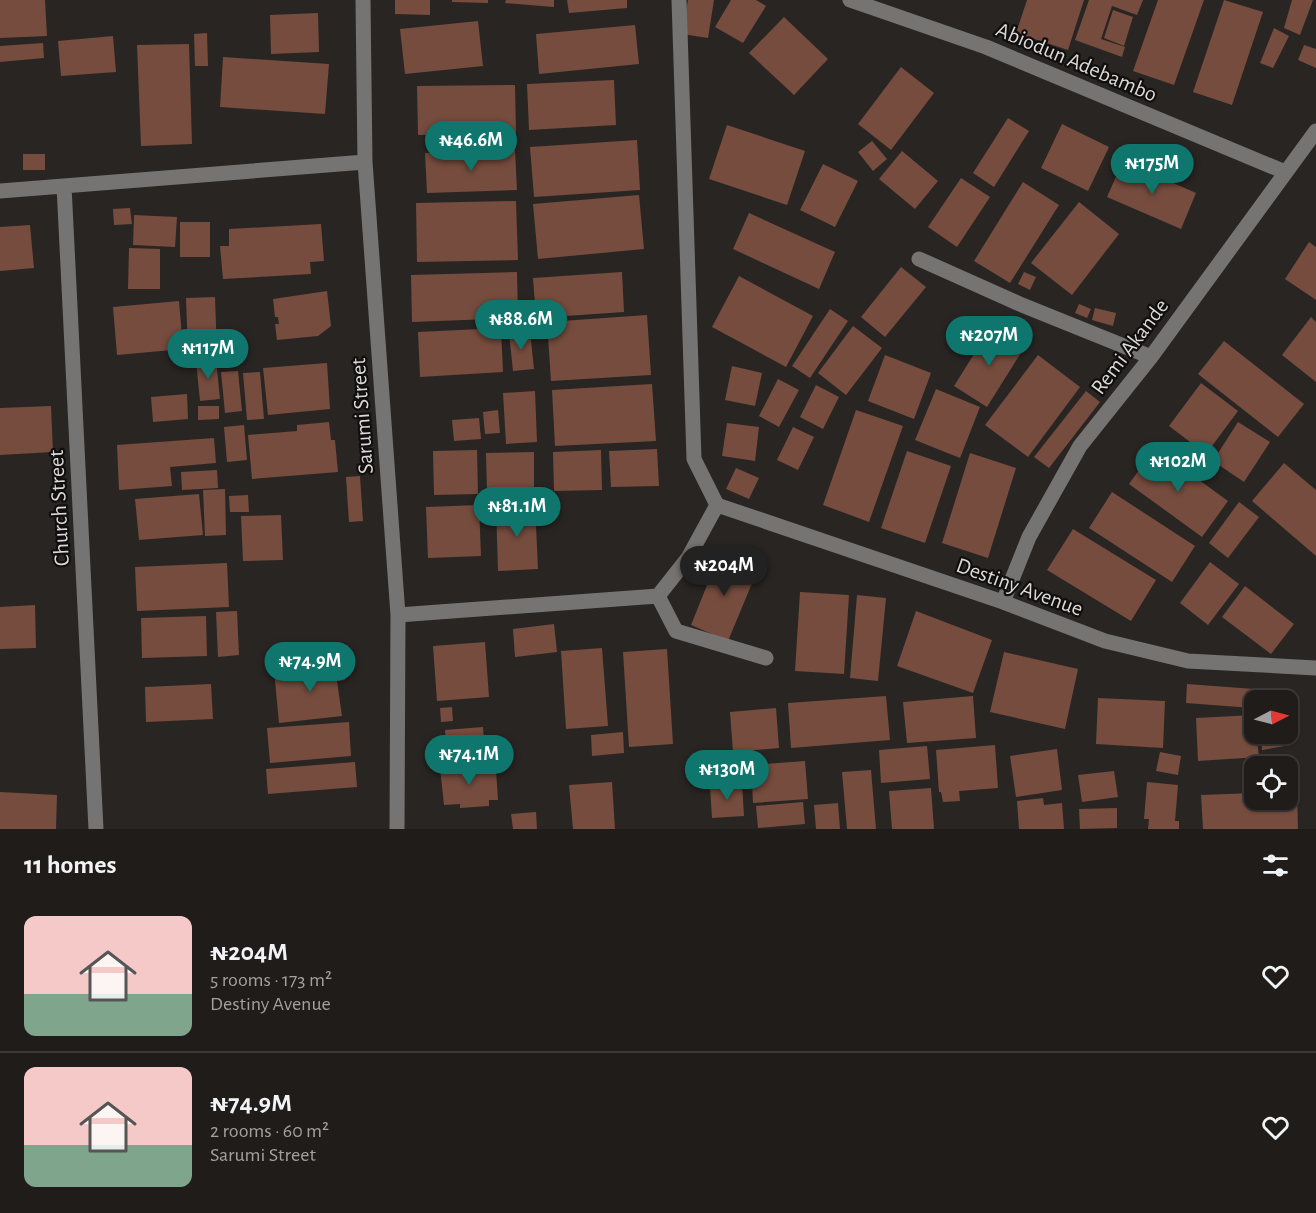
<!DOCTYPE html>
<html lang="en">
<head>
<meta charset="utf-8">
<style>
  :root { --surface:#1f1c1a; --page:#2c2927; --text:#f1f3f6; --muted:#a1a1a2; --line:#3c3a39; --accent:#0f766e }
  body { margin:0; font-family:"Alegreya Sans",sans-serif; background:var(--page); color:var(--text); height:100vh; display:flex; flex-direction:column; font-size:22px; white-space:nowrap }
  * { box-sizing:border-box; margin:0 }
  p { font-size:20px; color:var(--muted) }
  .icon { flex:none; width:33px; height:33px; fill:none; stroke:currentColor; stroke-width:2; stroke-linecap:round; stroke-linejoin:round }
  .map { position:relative; height:829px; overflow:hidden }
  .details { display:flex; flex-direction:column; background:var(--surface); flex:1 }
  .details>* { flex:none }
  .needle { width:39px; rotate:84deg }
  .tools { position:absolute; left:1244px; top:690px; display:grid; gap:12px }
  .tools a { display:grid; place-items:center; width:54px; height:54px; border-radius:12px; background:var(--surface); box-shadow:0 2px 4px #0004,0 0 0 2px var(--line); font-size:30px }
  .price { position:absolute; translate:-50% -51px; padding:0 14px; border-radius:21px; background:var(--accent); color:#fff; font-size:20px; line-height:39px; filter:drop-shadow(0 2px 3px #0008) }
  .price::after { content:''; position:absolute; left:50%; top:36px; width:18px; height:14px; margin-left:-9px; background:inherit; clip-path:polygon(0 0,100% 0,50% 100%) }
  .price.active { background:#222; color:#fff }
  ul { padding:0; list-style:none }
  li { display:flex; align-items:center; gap:18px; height:150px; padding:0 24px }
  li+li { border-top:2px solid var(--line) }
  li span { display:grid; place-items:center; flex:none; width:168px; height:120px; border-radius:12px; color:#555 }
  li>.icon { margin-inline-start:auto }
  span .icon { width:72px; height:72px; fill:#fffc; stroke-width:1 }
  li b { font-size:26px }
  h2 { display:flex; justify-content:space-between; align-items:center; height:72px; padding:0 24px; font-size:26px }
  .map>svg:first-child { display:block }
  .building { fill:#764c3e }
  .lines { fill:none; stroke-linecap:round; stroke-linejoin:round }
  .minor { stroke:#767473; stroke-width:15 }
  .labels { text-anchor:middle; stroke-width:4.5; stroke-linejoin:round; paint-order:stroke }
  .street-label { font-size:22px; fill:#dbd8d7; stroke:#110e0e }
</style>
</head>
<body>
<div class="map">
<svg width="1316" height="829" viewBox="0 0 1316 829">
  <rect width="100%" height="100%" fill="#292523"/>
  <path class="building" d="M 0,0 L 45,0 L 47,36 L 0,38 Z
    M 395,0 L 430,0 L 430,15 L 395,14 Z
    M 452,0 L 488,0 L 488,3 L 452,2 Z
    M 506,0 L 554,0 L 554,7 L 505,3 Z
    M 567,0 L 627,0 L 627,8 L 569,13 Z
    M 688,0 L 714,0 L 708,38 L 682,34 Z
    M 731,0 L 756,0 L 766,6 L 743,43 L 715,27 Z
    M 1027,0 L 1084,0 L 1068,50 L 1016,33 Z
    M 1089,0 L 1143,0 L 1137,15 L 1112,6 L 1101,39 L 1125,47 L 1122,57 L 1075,40 Z
    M 1158,0 L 1204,0 L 1174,85 L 1133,71 Z
    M 1224,0 L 1263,12 L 1232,105 L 1193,92 Z
    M 1292,0 L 1313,0 L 1300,35 L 1284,28 Z
    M 1113,10 L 1133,17 L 1124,46 L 1104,38 Z
    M 318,13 L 319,52 L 271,54 L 270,15 Z
    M 784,17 L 828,59 L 794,95 L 749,53 Z
    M 478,21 L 483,66 L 405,74 L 400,29 Z
    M 635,25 L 639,64 L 539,74 L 536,34 Z
    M 1274,28 L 1289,36 L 1273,68 L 1260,63 Z
    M 207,33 L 208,66 L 195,66 L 194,34 Z
    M 113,36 L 116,72 L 61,76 L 58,41 Z
    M 43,43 L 44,58 L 0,62 L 0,46 Z
    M 189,44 L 192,144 L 141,146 L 137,45 Z
    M 1304,45 L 1316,49 L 1316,68 L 1298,60 Z
    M 223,57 L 329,64 L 325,114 L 220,107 Z
    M 901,67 L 934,93 L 891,150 L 858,124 Z
    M 614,80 L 616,125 L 529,130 L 527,84 Z
    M 515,85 L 516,134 L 418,135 L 417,86 Z
    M 1008,118 L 1029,131 L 994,187 L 973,173 Z
    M 1062,124 L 1109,147 L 1088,191 L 1041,168 Z
    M 727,125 L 805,151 L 787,205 L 709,179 Z
    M 637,140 L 640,190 L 534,197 L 530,147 Z
    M 872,141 L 887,159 L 873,171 L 858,152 Z
    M 515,150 L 517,190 L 427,193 L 425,153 Z
    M 902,151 L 938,181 L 915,209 L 879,179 Z
    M 23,154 L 45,154 L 45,170 L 23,170 Z
    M 1123,161 L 1196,193 L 1181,229 L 1107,197 Z
    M 823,164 L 858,181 L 835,227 L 800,210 Z
    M 961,178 L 990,197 L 957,247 L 928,227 Z
    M 1023,182 L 1059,205 L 1010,283 L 974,261 Z
    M 639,195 L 644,249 L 538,259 L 533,204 Z
    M 516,201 L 518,260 L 417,262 L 416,203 Z
    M 1079,202 L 1119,234 L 1072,295 L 1031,263 Z
    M 130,208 L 132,224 L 114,225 L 113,209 Z
    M 749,213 L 835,252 L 819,289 L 733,249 Z
    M 134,215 L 177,217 L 175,247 L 133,245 Z
    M 180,222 L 210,222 L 210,257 L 180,257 Z
    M 321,224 L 324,261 L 310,262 L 311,274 L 223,279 L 220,246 L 229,246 L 229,229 Z
    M 30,225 L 34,268 L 0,271 L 0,227 Z
    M 1309,242 L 1316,247 L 1316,300 L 1285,279 Z
    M 129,248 L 160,249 L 160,289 L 128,289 Z
    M 901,267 L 926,287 L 885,337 L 861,317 Z
    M 517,272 L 518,318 L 412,322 L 411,275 Z
    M 622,272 L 624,312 L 536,318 L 533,278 Z
    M 1024,272 L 1036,277 L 1030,290 L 1018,284 Z
    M 739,276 L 813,316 L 786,367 L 712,327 Z
    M 327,291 L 331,326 L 318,336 L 277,340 L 275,324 L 279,324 L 278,317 L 275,317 L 273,299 Z
    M 215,297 L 217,352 L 188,354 L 186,298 Z
    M 179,301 L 183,349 L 117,355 L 113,307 Z
    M 1079,304 L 1091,309 L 1087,318 L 1075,313 Z
    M 1095,308 L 1116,313 L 1113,326 L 1092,320 Z
    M 830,309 L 848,321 L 810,378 L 792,366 Z
    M 647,315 L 651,375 L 551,381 L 547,322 Z
    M 1311,317 L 1316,322 L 1316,382 L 1282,355 Z
    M 853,326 L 882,348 L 846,395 L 818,373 Z
    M 991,327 L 1024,348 L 987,407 L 954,386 Z
    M 501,328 L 503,372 L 420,377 L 418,332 Z
    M 530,331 L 534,369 L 513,371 L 509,333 Z
    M 1224,341 L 1304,404 L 1278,437 L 1198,374 Z
    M 885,355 L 931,373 L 914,419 L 868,401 Z
    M 1038,355 L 1080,387 L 1028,457 L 985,425 Z
    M 216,359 L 220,399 L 200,401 L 196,361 Z
    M 327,363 L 330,409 L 268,415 L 263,368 Z
    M 732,366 L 762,373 L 755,406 L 725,400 Z
    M 238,371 L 242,411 L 225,413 L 221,372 Z
    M 260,372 L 264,419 L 247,420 L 243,373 Z
    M 778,379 L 799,390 L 779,427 L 759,416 Z
    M 1201,383 L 1238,411 L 1206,454 L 1169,426 Z
    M 652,384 L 656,441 L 555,446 L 552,390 Z
    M 816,385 L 839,397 L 823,429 L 800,417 Z
    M 936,389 L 980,407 L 960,458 L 915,440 Z
    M 535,391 L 537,442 L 506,444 L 503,393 Z
    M 1086,391 L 1100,402 L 1049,468 L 1034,457 Z
    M 187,394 L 188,419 L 153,422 L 151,397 Z
    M 51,406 L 53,452 L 0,455 L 0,408 Z
    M 198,406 L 219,406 L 219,419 L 198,420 Z
    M 498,410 L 500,433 L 485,434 L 483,412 Z
    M 856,410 L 903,426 L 869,522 L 823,505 Z
    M 479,418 L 481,439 L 454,441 L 452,420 Z
    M 329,422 L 331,440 L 335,440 L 338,472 L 252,479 L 248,435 L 297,431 L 297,425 Z
    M 1238,422 L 1270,442 L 1244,482 L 1213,461 Z
    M 727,423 L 759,427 L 755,461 L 722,456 Z
    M 244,425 L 247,460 L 227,462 L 224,427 Z
    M 793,427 L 814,437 L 798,470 L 777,460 Z
    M 214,438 L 216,463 L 170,467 L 172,486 L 119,490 L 117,445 Z
    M 1155,448 L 1228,501 L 1202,537 L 1129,484 Z
    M 657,449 L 659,486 L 611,487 L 609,451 Z
    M 477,450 L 478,494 L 434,495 L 433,451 Z
    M 601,450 L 602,490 L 554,491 L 553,452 Z
    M 907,451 L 951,466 L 925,543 L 881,528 Z
    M 534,452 L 534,491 L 487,492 L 486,453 Z
    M 970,453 L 1016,468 L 988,558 L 942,543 Z
    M 1284,463 L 1316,490 L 1316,556 L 1252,501 Z
    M 736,468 L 759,478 L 749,499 L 726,489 Z
    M 217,470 L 218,488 L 182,490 L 181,472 Z
    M 360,476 L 363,521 L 349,522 L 346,477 Z
    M 225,489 L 226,535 L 205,536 L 203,490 Z
    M 1112,492 L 1195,546 L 1172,582 L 1089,528 Z
    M 199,494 L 203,535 L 139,540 L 135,499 Z
    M 248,495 L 249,512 L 230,512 L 229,496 Z
    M 1239,502 L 1259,517 L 1228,558 L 1209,543 Z
    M 535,504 L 538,569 L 498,571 L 496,506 Z
    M 479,505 L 481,556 L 428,558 L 426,507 Z
    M 281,515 L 283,560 L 243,561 L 241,516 Z
    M 1073,529 L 1156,580 L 1131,621 L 1047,570 Z
    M 720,553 L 758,569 L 728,641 L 691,625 Z
    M 1210,562 L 1239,584 L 1208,625 L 1180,603 Z
    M 227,563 L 229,607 L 137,611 L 135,567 Z
    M 1245,586 L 1294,624 L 1271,654 L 1222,617 Z
    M 800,592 L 849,595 L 844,674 L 795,671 Z
    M 857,595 L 886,598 L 878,681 L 850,678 Z
    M 35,605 L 36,648 L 0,649 L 0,607 Z
    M 237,611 L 239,655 L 218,657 L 216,612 Z
    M 916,611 L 992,640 L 973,693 L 897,666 Z
    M 206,616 L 207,656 L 142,658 L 141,618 Z
    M 554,624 L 557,652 L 515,657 L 513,629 Z
    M 485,642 L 489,697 L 437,701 L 433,646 Z
    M 602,648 L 608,726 L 566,729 L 561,651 Z
    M 667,649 L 673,744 L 629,747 L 623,652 Z
    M 1004,652 L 1078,669 L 1065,729 L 990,712 Z
    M 344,658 L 345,680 L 337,681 L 342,716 L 279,723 L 274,670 L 301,668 L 302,681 L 320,679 L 319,660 Z
    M 211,684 L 213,719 L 146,722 L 145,687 Z
    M 1187,684 L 1254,689 L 1252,708 L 1186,703 Z
    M 1281,691 L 1281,696 L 1290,696 L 1291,745 L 1262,750 L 1261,734 L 1287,734 L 1287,700 L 1260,700 L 1260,692 Z
    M 886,696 L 890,740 L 791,748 L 788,703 Z
    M 973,696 L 976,738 L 907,743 L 903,702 Z
    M 1098,698 L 1165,701 L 1163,748 L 1096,744 Z
    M 452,707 L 453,721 L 441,722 L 440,708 Z
    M 776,708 L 779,748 L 733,752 L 730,712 Z
    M 1254,715 L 1259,757 L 1198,761 L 1196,718 Z
    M 349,722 L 351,756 L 270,763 L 267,728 Z
    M 483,727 L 485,754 L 447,757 L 445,730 Z
    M 623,732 L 624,753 L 592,756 L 591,735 Z
    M 995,745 L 998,788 L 959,791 L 960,801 L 943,802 L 941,792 L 939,792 L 936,750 Z
    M 927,746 L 930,779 L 881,783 L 879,750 Z
    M 1057,749 L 1062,790 L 1016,797 L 1010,756 Z
    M 1160,752 L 1181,756 L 1178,775 L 1156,771 Z
    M 744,757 L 745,774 L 697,778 L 696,760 Z
    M 805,761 L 808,799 L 753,803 L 751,765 Z
    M 355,762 L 357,787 L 268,794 L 266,769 Z
    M 486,764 L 487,770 L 496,770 L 498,800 L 489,800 L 489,806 L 460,808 L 460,804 L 444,805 L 440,768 Z
    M 871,770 L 876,829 L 847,829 L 842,772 Z
    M 1114,771 L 1118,797 L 1082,802 L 1078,775 Z
    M 612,782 L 615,829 L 573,829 L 569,785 Z
    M 1147,782 L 1178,785 L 1175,821 L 1179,821 L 1179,829 L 1148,829 L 1149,819 L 1144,819 Z
    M 742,784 L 744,816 L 712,818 L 710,787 Z
    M 931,788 L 934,829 L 892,829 L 889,791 Z
    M 1287,791 L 1297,791 L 1298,829 L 1203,829 L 1201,795 L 1254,793 L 1254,800 L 1287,800 Z
    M 0,792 L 57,795 L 56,829 L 0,829 Z
    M 1043,798 L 1044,805 L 1062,803 L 1064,829 L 1019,829 L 1017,801 Z
    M 803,802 L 805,824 L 758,828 L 756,806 Z
    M 838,803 L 840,829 L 816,829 L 814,805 Z
    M 1117,808 L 1117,828 L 1080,829 L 1079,809 Z
    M 536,812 L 537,829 L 513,829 L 511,814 Z"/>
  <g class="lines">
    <path class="minor" d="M 363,0 L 365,162 L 398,615 L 397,829
      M 850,0 L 986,47 L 1285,172
      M 64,186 L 96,829
      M 0,191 L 365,162
      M 919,259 L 1022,305 L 1151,357
      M 717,505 L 1003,602 L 1105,641 L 1188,661 L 1316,668
      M 658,596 L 676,631 L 766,658
      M 1003,602 L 1029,537 L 1080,446 L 1151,357 L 1316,131
      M 398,615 L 658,596 L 688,558 L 717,505 L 694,459 L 679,0"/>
  </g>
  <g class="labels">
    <g class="street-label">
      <text transform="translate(1077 61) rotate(23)" y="8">Abiodun Adebambo</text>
      <text transform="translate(1129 346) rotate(-53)" y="8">Remi Akande</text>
      <text transform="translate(361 416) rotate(-94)" y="8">Sarumi Street</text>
      <text transform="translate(58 508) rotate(-93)" y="8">Church Street</text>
      <text transform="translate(1020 586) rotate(20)" y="8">Destiny Avenue</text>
    </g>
  </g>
</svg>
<div class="tools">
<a><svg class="needle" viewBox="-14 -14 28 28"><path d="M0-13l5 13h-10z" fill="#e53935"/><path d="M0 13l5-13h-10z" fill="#a1a1a2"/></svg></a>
<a><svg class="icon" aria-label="locate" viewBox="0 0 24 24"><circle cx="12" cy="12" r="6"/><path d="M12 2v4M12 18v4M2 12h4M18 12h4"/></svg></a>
</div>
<b class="price" style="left:471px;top:172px">₦46.6M</b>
<b class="price" style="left:1152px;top:195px">₦175M</b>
<b class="price" style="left:521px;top:351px">₦88.6M</b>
<b class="price" style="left:989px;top:367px">₦207M</b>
<b class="price" style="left:208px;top:380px">₦117M</b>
<b class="price" style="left:1178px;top:493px">₦102M</b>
<b class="price" style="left:517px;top:538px">₦81.1M</b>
<b class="price active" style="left:724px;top:597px">₦204M</b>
<b class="price" style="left:310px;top:693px">₦74.9M</b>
<b class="price" style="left:469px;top:786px">₦74.1M</b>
<b class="price" style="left:727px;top:801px">₦130M</b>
</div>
<section class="details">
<h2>11 homes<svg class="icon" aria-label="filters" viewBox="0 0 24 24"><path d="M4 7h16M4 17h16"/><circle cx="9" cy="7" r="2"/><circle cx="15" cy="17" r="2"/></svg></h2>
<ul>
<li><span style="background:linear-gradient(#f6c9c9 65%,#7fa58c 0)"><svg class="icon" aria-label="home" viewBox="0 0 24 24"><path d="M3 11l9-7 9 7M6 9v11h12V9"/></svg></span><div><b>₦204M</b><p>5 rooms · 173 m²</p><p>Destiny Avenue</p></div><svg class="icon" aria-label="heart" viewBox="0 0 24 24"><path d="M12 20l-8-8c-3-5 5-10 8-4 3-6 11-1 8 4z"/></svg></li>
<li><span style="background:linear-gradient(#f6c9c9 65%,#7fa58c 0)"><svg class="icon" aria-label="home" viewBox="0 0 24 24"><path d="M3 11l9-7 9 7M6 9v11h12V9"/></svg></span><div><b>₦74.9M</b><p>2 rooms · 60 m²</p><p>Sarumi Street</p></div><svg class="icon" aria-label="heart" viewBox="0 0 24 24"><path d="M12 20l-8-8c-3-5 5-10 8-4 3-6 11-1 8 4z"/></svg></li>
</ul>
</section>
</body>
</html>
